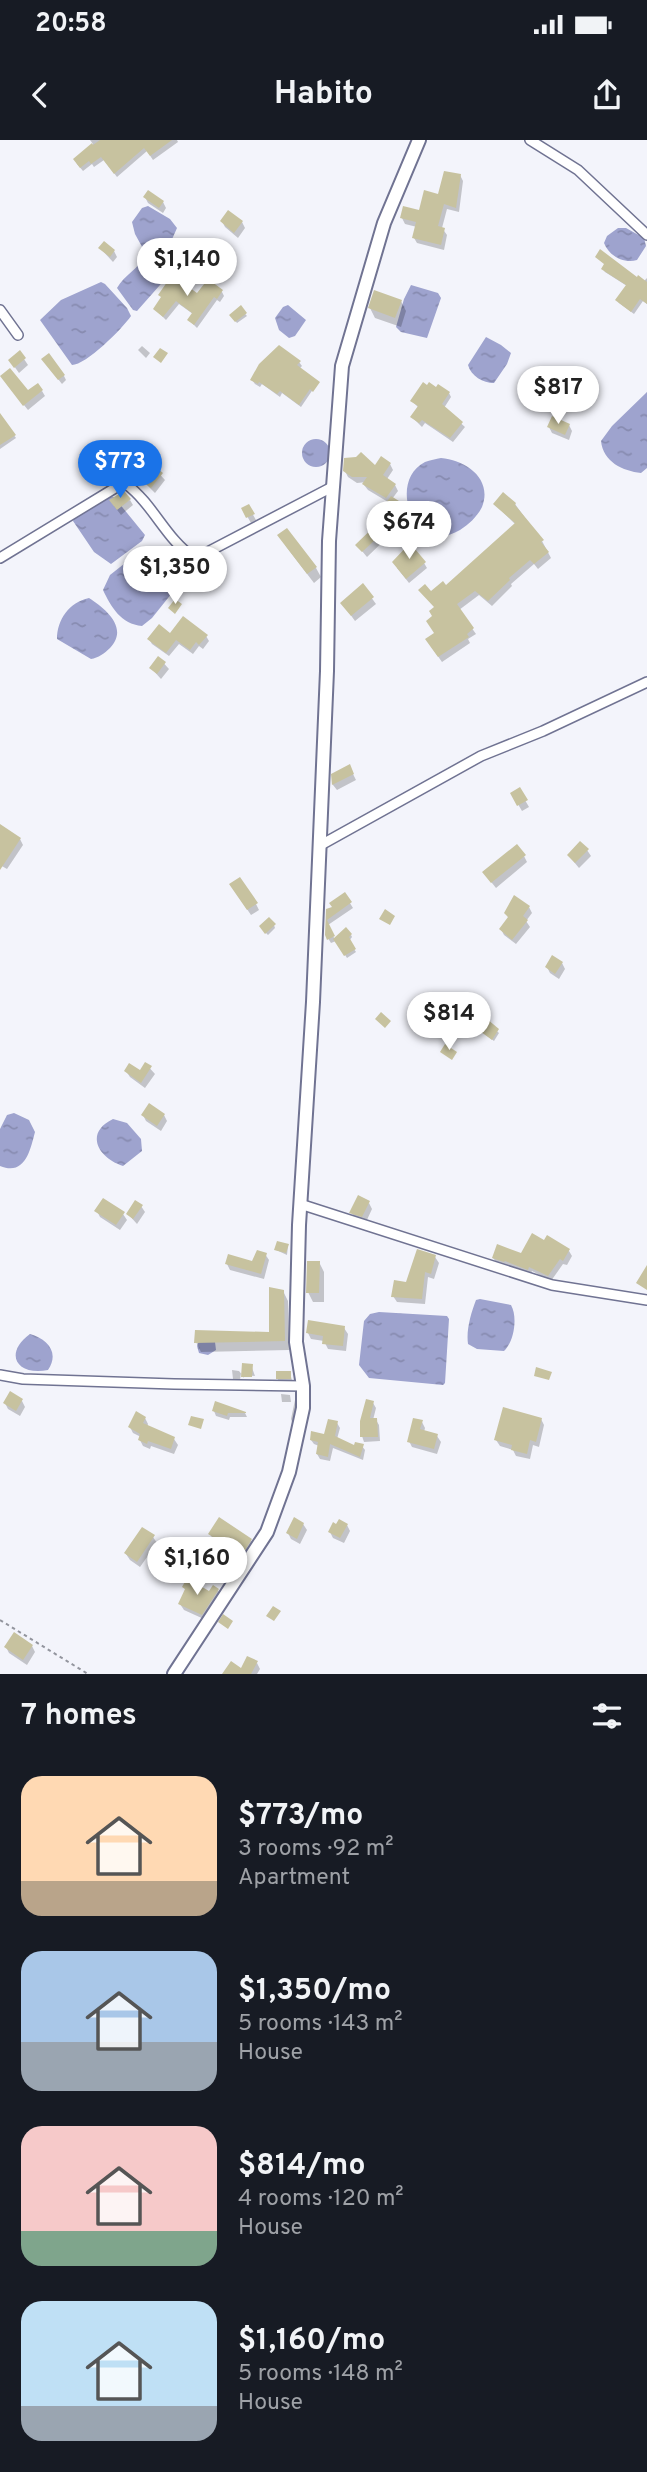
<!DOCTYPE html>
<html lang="en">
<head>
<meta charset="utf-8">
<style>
  :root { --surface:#171b24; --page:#20242c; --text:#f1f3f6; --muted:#9ea1a6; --accent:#1a73e8 }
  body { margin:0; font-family:Overpass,sans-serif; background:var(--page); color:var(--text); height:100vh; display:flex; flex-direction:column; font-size:26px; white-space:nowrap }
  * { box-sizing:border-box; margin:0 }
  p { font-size:23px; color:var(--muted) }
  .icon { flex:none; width:38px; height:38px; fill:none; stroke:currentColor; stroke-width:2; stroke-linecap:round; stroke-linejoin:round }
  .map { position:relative; height:1534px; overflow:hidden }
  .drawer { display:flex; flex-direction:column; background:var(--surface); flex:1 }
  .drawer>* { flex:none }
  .price { position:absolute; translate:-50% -60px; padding:0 16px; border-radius:24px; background:#fff; color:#222; font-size:23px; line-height:46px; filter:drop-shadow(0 2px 4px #0008) }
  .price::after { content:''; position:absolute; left:50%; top:42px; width:21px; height:16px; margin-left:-10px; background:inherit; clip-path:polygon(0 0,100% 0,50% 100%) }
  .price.selected { background:var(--accent); color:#fff }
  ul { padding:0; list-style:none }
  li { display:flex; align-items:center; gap:21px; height:175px; padding:0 21px }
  li span { display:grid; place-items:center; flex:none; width:196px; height:140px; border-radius:21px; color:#555 }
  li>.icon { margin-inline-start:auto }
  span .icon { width:84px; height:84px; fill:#fffc; stroke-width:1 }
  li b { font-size:30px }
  h2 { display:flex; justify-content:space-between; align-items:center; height:84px; padding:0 21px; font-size:30px }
  .status { display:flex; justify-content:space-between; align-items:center; height:49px; padding:0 35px; background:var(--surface); direction:ltr }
  .status svg { height:19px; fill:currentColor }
  header { display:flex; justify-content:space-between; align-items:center; height:91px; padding:0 21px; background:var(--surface); font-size:32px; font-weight:700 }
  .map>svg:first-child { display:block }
  .water { fill:url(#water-ripples) }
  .shadow { fill:#0003 }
  .building { fill:#c7c29f }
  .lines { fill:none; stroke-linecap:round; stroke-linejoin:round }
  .street-casing { stroke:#707392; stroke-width:12 }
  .secondary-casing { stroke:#707392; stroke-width:16 }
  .path { stroke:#93959e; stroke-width:2; stroke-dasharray:3.5 3.5; stroke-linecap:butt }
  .street { stroke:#fff; stroke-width:9 }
  .secondary { stroke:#fff; stroke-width:12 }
</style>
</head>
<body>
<div class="status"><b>20:58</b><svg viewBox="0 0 49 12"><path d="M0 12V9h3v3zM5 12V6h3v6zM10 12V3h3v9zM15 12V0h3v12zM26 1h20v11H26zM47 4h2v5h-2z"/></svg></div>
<header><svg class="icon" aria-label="back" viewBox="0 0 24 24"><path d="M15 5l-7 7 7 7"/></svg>Habito<svg class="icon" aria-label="share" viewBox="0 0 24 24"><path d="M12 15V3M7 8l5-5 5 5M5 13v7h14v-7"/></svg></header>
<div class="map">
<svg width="647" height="1534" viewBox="0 0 647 1534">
  <defs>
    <pattern id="water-ripples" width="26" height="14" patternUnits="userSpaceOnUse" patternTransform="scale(1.75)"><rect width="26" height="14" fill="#9ea3ce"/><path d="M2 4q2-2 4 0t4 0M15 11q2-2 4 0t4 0" fill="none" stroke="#878bb0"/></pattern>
  </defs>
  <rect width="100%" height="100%" fill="#f3f4fb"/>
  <path class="water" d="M 148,66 L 170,79 L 177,88 L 169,106 L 175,128 L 137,171 L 133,170 L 117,148 C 124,135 139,129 146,114 L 135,94 L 132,82 L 142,68 Z
    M 618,88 L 626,88 L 644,98 L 646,106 L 637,120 C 624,124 609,116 604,103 L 607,96 Z
    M 101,142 L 105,144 L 127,168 L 131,176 C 122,189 86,225 72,225 L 40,180 L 61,160 Z
    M 411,145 L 438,153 L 441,158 L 427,198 L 401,192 L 396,187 L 404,159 Z
    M 288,165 L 306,180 L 295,196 L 289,198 L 279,190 L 275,178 L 283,167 Z
    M 486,197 L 501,205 L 511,213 L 507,224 L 494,243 C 483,243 471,236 468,225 Z
    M 647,252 L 647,328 L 641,333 C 623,331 603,322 601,301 L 612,286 Z
    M302 313a14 14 0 1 1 28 0a14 14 0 1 1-28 0Z
    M 441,318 C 466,320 493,339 482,367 C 477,377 469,384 460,390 C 415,417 386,342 425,322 C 430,320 436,319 441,318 Z
    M 109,356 L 114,357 L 145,395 L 142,401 L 111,424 L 94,412 L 73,381 L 76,375 Z
    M 134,416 C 154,417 166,435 172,453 L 152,478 L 142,486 C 121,484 111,467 103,450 L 110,435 Z
    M 89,458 C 106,469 129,488 110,508 C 105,513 98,518 91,519 L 57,499 C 57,480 69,462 89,458 Z
    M 14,973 L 29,980 L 35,992 C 30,1011 25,1036 0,1026 L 0,989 L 7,975 Z
    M 113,979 L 127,983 L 141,999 L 142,1011 L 123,1026 C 98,1018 84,993 113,979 Z
    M 480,1159 L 511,1165 C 518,1177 514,1202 504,1211 L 477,1209 L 468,1204 C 466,1190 471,1173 476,1160 Z
    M 379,1172 L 447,1176 L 449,1179 L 445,1243 L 443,1245 L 369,1238 L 359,1225 L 364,1181 L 370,1174 Z
    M 30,1194 C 47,1199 60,1212 48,1230 C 17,1236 3,1214 30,1194 Z
    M 199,1201 L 215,1202 L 216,1210 L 208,1215 L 199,1213 L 197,1206 Z"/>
  <path class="shadow" d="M 90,0 L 177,0 L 178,2 L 153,20 L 147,11 L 117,37 L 104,20 L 94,27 L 92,24 L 83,31 L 77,24 L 75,19 L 93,4 Z
    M 460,35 L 463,41 L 459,72 L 447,69 L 442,88 L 447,95 L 444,110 L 417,103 L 414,98 L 417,87 L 405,84 L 402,78 L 420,72 Z
    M 145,57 L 163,62 L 166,68 L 163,73 L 148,63 Z
    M 222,81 L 242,82 L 245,88 L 238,98 L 225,87 Z
    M 100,108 L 114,111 L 117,117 L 113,122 Z
    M 597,117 L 637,139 L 644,141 L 647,138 L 647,164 L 643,161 L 634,174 L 619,163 L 617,160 L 627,146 L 605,132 L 603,129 L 606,125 Z
    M 222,152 L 224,156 L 220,162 L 217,160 L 197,188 L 189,180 L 193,174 L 179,164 L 166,180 L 155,169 L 162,159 Z
    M 401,161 L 406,171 L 401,187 L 375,178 L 370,168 Z
    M 240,168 L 247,176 L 237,183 L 231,175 Z
    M 142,206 L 150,213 L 146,218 L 138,210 Z
    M 20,213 L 28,225 L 19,233 L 14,226 Z
    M 299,222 L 302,226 L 299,229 L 318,242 L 301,267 L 282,253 L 280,257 L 262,244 L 260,247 L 255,244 L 252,240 Z
    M 46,224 L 64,236 L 66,240 L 62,244 Z
    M 6,243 L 28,253 L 42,251 L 45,256 L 28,270 Z
    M 427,248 L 449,253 L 451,257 L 444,268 L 465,287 L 453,302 L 425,283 L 422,287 L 412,277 L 419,268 L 412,261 Z
    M 4,281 L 16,298 L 0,309 L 0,284 Z
    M 569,285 L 572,291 L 569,300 L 552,293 L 549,287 Z
    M 390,324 L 393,330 L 387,339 L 395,345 L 398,351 L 392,359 L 399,365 L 396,370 L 387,364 L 388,362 L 368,350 L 364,345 L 367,342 L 357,343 L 348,337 L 345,331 Z
    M 154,328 L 165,340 L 155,353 L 143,341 Z
    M 130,360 L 133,365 L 121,375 L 114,366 Z
    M 495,364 L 515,364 L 542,401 L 551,418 L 538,429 L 534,424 L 511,444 L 512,446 L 492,466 L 479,455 L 459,470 L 476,494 L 468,499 L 470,503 L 442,522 L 430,505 L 436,494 L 435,468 L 431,453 L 446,448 L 516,385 Z
    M 248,366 L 256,380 L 251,383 L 243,369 Z
    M 389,386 L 393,392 L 367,417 L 357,405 Z
    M 285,405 L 316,428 L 321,437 L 314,443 Z
    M 424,423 L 427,428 L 409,443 L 397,428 Z
    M 363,446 L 376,464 L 355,481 L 342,463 Z
    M 171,495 L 206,496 L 209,501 L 203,509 L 199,506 L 193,514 L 179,504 L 169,516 L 152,504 L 149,499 Z
    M 159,518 L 169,529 L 161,539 L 151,528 Z
    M 349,626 L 356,640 L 337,650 L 333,645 L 333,635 Z
    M 519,650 L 529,667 L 522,671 L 512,654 Z
    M 0,685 L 20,699 L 23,705 L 7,729 L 0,725 Z
    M 587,710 L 591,716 L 579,728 L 569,716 Z
    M 524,716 L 527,722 L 496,748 L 488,738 Z
    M 234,750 L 256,764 L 259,770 L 251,775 Z
    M 345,755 L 353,768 L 328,785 L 335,800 L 351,795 L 352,797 L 349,801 L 356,812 L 347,818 L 336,801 L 331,803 L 326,795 L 327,771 L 335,769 Z
    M 529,767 L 532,773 L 526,781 L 530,787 L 516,804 L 504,795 L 501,789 L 509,779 L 506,773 Z
    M 274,785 L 275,788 L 268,795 L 262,789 Z
    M 562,823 L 565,829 L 559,839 L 550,833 L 547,827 Z
    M 481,877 L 499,893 L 494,901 L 477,888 Z
    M 146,924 L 155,934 L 145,948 L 130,937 L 126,931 L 140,932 Z
    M 143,975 L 164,975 L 167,981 L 161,991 L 146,981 Z
    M 369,1063 L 372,1069 L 366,1082 L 355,1078 L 351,1072 Z
    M 141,1066 L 145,1072 L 137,1084 L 128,1074 Z
    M 97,1071 L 123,1074 L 127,1080 L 120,1090 L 100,1077 Z
    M 288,1106 L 287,1115 L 276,1110 Z
    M 569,1111 L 572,1116 L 567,1125 L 563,1124 L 551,1141 L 532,1131 L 531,1134 L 508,1125 L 507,1127 L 497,1123 L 493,1118 Z
    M 265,1114 L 269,1120 L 264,1139 L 230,1130 L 227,1124 L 253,1123 Z
    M 435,1117 L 439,1123 L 434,1139 L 428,1137 L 425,1164 L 397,1162 L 393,1156 Z
    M 319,1122 L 324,1132 L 324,1162 L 313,1162 L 308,1152 Z
    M 283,1151 L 288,1161 L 289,1210 L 201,1212 L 196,1202 L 271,1193 Z
    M 344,1188 L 348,1194 L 346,1211 L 328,1209 L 324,1201 L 311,1199 L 308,1193 Z
    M 251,1225 L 255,1236 L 244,1235 L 244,1238 L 241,1233 L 240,1240 L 233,1239 L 232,1230 L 239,1231 L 243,1236 Z
    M 290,1233 L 293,1244 L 281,1244 L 277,1238 Z
    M 281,1254 L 290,1255 L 291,1262 L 282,1262 Z
    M 295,1260 L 295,1271 L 292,1282 L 291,1279 Z
    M 22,1261 L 25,1267 L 20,1276 L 8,1269 L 5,1263 Z
    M 216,1263 L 245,1273 L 247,1277 L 230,1277 L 229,1280 L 216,1276 L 214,1271 Z
    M 373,1263 L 376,1268 L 373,1280 L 376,1280 L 379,1285 L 380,1301 L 364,1302 L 362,1296 Z
    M 145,1278 L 148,1284 L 147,1287 L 174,1299 L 178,1305 L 174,1314 L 151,1306 L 150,1309 L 143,1306 L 140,1300 L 141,1297 L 133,1293 L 130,1287 Z
    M 541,1279 L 544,1285 L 539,1307 L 533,1305 L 530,1319 L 516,1316 L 513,1310 L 500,1306 L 496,1300 Z
    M 422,1282 L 425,1288 L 424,1292 L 437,1296 L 441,1302 L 437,1314 L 412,1307 L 409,1301 Z
    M 337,1283 L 340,1288 L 337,1299 L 355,1307 L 362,1306 L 365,1310 L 363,1320 L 333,1308 L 330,1321 L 320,1319 L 317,1314 L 319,1306 L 314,1304 L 311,1300 L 326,1296 Z
    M 303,1384 L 307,1390 L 300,1404 L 291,1399 L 288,1393 Z
    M 347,1385 L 350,1391 L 344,1403 L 333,1398 L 330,1392 Z
    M 210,1394 L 251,1400 L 254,1405 L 245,1419 L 213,1399 Z
    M 153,1397 L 157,1403 L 140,1427 L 130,1420 L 126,1414 Z
    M 184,1447 L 209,1454 L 218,1450 L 221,1456 L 206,1480 L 184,1470 L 180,1464 L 186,1451 Z
    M 32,1506 L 35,1512 L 27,1525 L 9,1513 L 6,1507 Z
    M 257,1523 L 260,1529 L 257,1534 L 224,1534 L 231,1524 L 241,1530 Z"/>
  <path class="building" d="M 100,0 L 172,0 L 150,16 L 144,8 L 114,34 L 101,17 L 91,24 L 89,21 L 80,28 L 73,19 L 92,3 L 93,5 Z
    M 444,31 L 461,34 L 456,68 L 444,64 L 438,86 L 445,88 L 441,105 L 412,98 L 416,82 L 400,78 L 403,66 L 419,70 L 424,50 L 438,54 Z
    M 148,50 L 164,61 L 159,68 L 143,57 Z
    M 228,70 L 243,81 L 234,93 L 220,81 Z
    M 104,101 L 115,110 L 110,117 L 98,108 Z
    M 600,109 L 637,137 L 638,135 L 647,142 L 647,164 L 640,159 L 631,172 L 615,160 L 626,145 L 601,129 L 604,124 L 595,117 Z
    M 172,135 L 197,153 L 208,139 L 223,150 L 217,159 L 214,157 L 194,185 L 187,180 L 192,173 L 176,161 L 163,177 L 153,169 L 161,157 L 158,155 Z
    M 374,150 L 402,160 L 395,178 L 368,168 Z
    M 241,165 L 247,173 L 235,182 L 229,175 Z
    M 279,205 L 301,221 L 297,225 L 320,242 L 313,252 L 310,249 L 299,265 L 280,251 L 277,254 L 259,242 L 258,244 L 250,240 L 259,224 Z
    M 160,208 L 168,213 L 161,223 L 153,217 Z
    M 20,210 L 26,218 L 14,228 L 8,220 Z
    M 49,213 L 65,235 L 58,240 L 41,219 Z
    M 10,228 L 28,250 L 38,243 L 43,250 L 23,266 L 0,236 Z
    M 423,242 L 427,245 L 429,242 L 436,247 L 438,244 L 450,252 L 442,264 L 463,282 L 450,298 L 422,280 L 419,283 L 410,277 L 418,266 L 410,261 Z
    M 0,273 L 16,295 L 0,305 Z
    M 552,276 L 570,284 L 565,295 L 547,287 Z
    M 361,312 L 375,325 L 381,316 L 391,323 L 383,335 L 396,344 L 386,358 L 362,344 L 367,337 L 352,337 L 343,331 L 344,318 L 356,317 Z
    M 153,325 L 163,333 L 151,348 L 141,340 Z
    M 124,351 L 131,359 L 117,370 L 109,360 Z
    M 503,352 L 516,363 L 515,365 L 544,400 L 541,402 L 549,412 L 534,424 L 530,420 L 509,438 L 510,440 L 488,461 L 475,451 L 457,464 L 474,488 L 467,494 L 469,497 L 438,517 L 425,499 L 434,493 L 426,481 L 432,476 L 429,471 L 434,467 L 418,450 L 425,444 L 431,451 L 443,441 L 446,445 L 515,383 L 493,364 Z
    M 391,356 L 399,361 L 393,370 L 385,364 Z
    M 249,364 L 255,374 L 246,378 L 241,368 Z
    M 383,378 L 391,385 L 362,412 L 355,405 Z
    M 287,388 L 317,427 L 307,434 L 277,395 Z
    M 410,403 L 426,422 L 406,439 L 392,422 Z
    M 363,443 L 374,457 L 351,476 L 340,463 Z
    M 175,459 L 182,464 L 175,474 L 168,468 Z
    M 183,476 L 208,495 L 199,505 L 196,502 L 190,510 L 176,500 L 166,513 L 147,499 L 159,484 L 170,493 Z
    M 158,516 L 166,522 L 157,534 L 149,528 Z
    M 350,624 L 354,634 L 332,645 L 331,634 Z
    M 520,647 L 528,660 L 517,666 L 510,653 Z
    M 0,684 L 21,698 L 0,730 Z
    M 580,701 L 589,709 L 575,723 L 567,715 Z
    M 517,704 L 526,715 L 491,743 L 482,732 Z
    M 240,737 L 258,763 L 247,770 L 229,744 Z
    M 345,752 L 352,762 L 327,780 L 335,796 L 327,800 L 325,795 L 326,769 L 332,767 L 329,763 Z
    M 514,755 L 530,766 L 523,776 L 528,780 L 512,800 L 499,789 L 508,777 L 504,773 Z
    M 385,769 L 395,776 L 390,785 L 379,779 Z
    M 269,777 L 276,784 L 265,794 L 259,786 Z
    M 346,787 L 352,794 L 349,797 L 356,809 L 344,816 L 333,799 Z
    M 552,815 L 563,822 L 555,834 L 545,827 Z
    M 381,872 L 391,881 L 385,888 L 375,879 Z
    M 481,874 L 499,889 L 492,900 L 473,886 Z
    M 445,904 L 457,912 L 452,920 L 440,912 Z
    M 145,922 L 152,926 L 141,943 L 124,931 L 129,923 L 140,930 Z
    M 149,963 L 165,974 L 157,986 L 141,975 Z
    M 358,1055 L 370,1061 L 362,1077 L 349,1073 Z
    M 103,1058 L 125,1072 L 116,1085 L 94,1071 Z
    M 135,1060 L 143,1065 L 133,1079 L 126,1074 Z
    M 532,1093 L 544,1100 L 547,1095 L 570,1109 L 563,1121 L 560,1119 L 548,1136 L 529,1127 L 528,1130 L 505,1121 L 504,1122 L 492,1118 L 497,1104 L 521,1113 Z
    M 277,1101 L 289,1104 L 286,1113 L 274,1110 Z
    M 417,1109 L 436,1115 L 431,1134 L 425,1132 L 422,1159 L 391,1157 L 394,1140 L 406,1142 Z
    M 257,1110 L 267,1113 L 261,1134 L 225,1124 L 228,1114 L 252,1121 Z
    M 307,1121 L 320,1121 L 319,1153 L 306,1153 Z
    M 647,1125 L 647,1150 L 636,1143 Z
    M 269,1147 L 284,1150 L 285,1201 L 194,1203 L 195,1190 L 269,1192 Z
    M 308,1180 L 345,1186 L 343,1206 L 322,1204 L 323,1196 L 306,1193 Z
    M 242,1223 L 253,1224 L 252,1237 L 241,1237 Z
    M 536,1227 L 552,1232 L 549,1240 L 534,1236 Z
    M 276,1231 L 291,1231 L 291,1239 L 276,1239 Z
    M 10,1251 L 23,1259 L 16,1271 L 3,1263 Z
    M 366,1259 L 374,1261 L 370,1278 L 377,1278 L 378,1297 L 360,1297 L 360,1281 Z
    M 215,1261 L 246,1272 L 246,1273 L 228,1273 L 227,1276 L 212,1271 Z
    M 503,1267 L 542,1278 L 536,1302 L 530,1300 L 527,1314 L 511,1310 L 512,1305 L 494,1300 Z
    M 136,1271 L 146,1277 L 143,1283 L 175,1297 L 171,1309 L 148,1301 L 147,1304 L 138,1300 L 140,1294 L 128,1287 Z
    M 191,1276 L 204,1279 L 201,1289 L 188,1285 Z
    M 413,1278 L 423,1280 L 420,1289 L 438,1294 L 434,1309 L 407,1302 Z
    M 328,1279 L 338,1281 L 335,1296 L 354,1305 L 355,1302 L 364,1304 L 360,1317 L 330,1304 L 328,1317 L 316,1314 L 318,1302 L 310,1300 L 311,1291 L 324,1294 Z
    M 219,1377 L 252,1399 L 242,1415 L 208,1394 Z
    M 294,1377 L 304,1383 L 297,1399 L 286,1393 Z
    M 339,1379 L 348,1384 L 340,1398 L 328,1392 L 333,1382 L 336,1384 Z
    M 142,1387 L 155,1395 L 137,1422 L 124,1413 Z
    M 187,1438 L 209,1451 L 213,1445 L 219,1449 L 202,1475 L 178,1464 L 185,1449 L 182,1447 Z
    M 273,1466 L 281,1471 L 274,1481 L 266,1476 Z
    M 223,1474 L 233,1481 L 228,1489 L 218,1482 Z
    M 14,1492 L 33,1505 L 23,1520 L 4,1507 Z
    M 247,1516 L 258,1521 L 251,1534 L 222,1534 L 231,1521 L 241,1528 Z"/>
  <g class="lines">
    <g class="street-casing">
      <path id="street" d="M 530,0 L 578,30 L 647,95
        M 0,170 L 18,195
        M 0,418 L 120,345 L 126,344 C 153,364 166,399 193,417 L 200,416 L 334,346
        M 319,706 L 481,616 L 543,591 L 647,542
        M 300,1064 L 552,1145 L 647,1160
        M 0,1235 L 23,1239 L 174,1244 L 303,1246"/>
    </g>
    <g class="secondary-casing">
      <path id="secondary" d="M 174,1534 L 267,1392 L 289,1332 L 303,1268 L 303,1246 L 296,1202 L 299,1085 L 313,862 L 327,531 L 329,401 L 342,226 L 384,83 L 419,0"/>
    </g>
    <path class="path" d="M 0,1480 L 88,1534"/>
    <use href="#street" class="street"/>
    <use href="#secondary" class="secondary"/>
  </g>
</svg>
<b class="price" style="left:187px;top:158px">$1,140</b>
<b class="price" style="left:558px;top:286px">$817</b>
<b class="price selected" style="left:120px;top:360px">$773</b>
<b class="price" style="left:409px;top:421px">$674</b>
<b class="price" style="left:175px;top:466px">$1,350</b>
<b class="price" style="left:449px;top:912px">$814</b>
<b class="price" style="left:197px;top:1457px">$1,160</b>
</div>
<section class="drawer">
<h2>7 homes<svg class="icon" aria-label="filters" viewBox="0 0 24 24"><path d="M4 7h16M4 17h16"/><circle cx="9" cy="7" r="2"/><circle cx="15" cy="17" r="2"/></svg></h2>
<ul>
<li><span style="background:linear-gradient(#ffd9b3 75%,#b9a48a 0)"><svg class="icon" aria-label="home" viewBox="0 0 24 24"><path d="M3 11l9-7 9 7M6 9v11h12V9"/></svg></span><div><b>$773/mo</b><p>3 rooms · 92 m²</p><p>Apartment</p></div></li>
<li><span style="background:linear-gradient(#a9c7e8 65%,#9aa5b1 0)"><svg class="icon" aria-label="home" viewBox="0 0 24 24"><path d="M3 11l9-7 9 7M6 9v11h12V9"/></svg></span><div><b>$1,350/mo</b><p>5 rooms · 143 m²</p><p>House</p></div></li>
<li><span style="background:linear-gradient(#f6c9c9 75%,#7fa58c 0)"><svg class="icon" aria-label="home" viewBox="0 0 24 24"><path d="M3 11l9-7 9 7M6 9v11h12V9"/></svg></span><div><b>$814/mo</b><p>4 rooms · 120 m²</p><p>House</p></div></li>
<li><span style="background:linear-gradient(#bfe0f5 75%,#9aa5b1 0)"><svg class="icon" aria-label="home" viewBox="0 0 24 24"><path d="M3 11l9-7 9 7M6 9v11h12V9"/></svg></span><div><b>$1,160/mo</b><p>5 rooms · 148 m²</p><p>House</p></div></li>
</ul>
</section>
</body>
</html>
